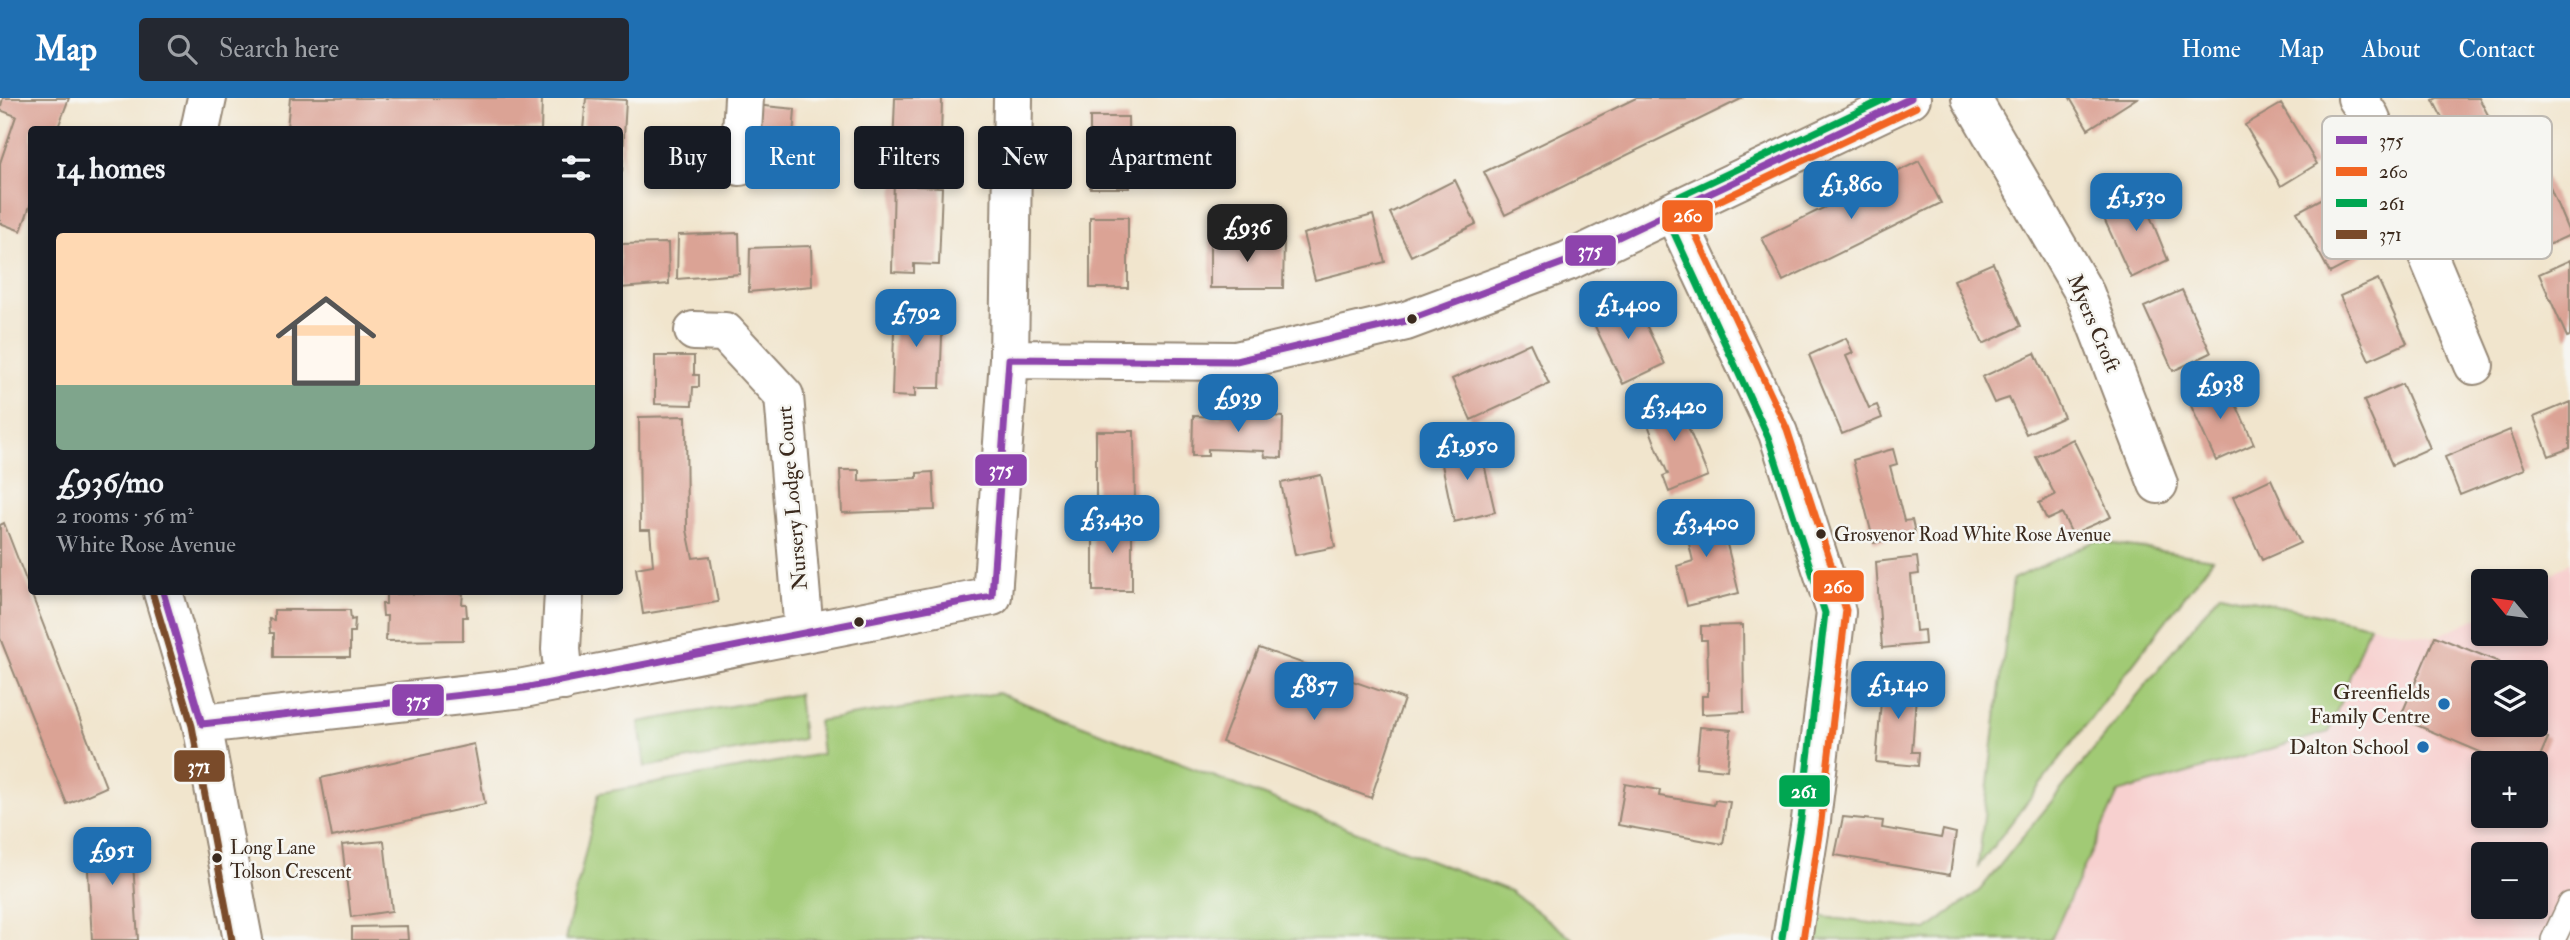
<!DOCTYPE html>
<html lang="en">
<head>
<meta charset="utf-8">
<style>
  :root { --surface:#171b24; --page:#242831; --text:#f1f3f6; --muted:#9ea1a6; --accent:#1f6fb2 }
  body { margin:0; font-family:"IM FELL Double Pica",serif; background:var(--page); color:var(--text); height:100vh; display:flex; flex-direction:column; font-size:26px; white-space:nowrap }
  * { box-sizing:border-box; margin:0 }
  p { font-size:23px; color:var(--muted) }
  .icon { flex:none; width:38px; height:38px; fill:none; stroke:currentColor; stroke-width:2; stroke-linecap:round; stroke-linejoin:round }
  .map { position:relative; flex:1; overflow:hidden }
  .details { position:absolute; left:28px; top:28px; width:595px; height:469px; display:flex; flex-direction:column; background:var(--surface); border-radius:7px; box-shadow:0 4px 10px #0003 }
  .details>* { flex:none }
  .guide { position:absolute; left:644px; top:28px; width:665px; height:63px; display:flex; gap:14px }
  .needle { width:46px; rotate:299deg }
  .controls { position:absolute; left:2471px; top:471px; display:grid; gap:14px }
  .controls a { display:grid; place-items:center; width:77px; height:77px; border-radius:7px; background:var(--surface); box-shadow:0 4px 10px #0003; font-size:35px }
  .price { position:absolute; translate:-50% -60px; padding:0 16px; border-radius:14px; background:var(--accent); color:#fff; font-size:23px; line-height:46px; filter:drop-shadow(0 2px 4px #0008) }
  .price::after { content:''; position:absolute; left:50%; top:42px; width:21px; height:16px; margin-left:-10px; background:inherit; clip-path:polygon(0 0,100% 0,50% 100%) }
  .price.current { background:#222; color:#fff }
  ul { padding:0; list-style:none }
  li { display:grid; align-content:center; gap:14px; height:371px; padding:0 28px }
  li span { display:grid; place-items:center; height:217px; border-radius:7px; color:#555 }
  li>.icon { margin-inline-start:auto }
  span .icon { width:126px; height:126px; fill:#fffc; stroke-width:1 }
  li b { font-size:30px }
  h2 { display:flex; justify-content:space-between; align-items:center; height:84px; padding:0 28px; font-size:30px }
  .tag { padding:0 24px; border-radius:7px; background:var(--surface); box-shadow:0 4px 10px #0003; font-size:24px; line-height:63px }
  .tag.current { background:var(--accent); color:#fff }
  header { display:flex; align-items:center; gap:42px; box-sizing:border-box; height:98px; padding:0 35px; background:var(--accent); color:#fff }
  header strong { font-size:33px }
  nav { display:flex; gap:38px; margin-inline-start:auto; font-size:24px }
  .search { width:490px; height:63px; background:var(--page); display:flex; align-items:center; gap:18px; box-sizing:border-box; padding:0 24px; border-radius:7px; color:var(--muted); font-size:26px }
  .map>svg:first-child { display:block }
  .built { fill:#f7d0cf; fill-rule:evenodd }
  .green { fill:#a1ca75; stroke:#6e7a4a; stroke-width:2 }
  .building { fill:#dba395 }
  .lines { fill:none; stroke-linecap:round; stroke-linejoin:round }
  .service-casing { stroke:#968876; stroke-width:26 }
  .minor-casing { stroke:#968876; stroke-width:42 }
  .tertiary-casing { stroke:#968876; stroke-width:42 }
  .service { stroke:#fff; stroke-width:23 }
  .minor { stroke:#fff; stroke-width:38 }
  .tertiary { stroke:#fff; stroke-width:38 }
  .bus-1-casing { stroke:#f6f6f2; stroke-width:12 }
  .bus-2-casing { stroke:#f6f6f2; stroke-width:12 }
  .bus-3-casing { stroke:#f6f6f2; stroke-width:12 }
  .bus-4-casing { stroke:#f6f6f2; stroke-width:12 }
  .bus-1 { stroke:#8e44ad; stroke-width:7 }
  .bus-2 { stroke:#f26522; stroke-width:7 }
  .bus-3 { stroke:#00a651; stroke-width:7 }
  .bus-4 { stroke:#7a4b2a; stroke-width:7 }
  .bus-dot { fill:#3b2a1e; stroke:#f6f6f2; stroke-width:2.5 }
  .poi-dot { fill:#1f6fb2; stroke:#f6f6f2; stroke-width:2.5 }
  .labels { text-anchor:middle; stroke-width:5; stroke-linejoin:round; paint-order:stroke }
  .bus-label { font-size:19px; fill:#3b2a1e; stroke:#f6f6f2; text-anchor:start }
  .street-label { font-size:21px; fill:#3b2a1e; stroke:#f6f6f2 }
  .poi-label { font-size:21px; fill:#3b2a1e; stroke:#f6f6f2; text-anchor:end }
  .key { fill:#f6f6f2; stroke:#beb9b2; stroke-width:2 }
  .key-label { font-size:19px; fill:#3b2a1e }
  .line-badge { stroke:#f6f6f2; stroke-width:2.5 }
  .badge-label { font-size:19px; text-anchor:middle; font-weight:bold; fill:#fff }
</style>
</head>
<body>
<header>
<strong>Map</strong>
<div class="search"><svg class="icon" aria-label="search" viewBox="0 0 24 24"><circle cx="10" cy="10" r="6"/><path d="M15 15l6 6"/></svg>Search here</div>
<nav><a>Home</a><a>Map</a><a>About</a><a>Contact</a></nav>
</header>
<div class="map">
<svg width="2570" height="842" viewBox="0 0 2570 842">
  <rect width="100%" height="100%" fill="#f6f6f2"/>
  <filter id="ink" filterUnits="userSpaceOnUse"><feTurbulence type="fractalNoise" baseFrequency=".0143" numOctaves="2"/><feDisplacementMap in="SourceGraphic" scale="14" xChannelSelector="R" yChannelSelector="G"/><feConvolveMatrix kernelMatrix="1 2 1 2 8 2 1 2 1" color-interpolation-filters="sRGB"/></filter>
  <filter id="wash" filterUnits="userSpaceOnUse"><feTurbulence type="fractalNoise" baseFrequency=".00686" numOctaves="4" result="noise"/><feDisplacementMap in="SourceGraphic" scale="28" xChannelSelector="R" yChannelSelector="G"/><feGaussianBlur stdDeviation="1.57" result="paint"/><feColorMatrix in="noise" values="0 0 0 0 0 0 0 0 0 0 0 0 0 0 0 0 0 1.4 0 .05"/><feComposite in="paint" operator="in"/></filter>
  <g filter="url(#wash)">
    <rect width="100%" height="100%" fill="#f1e5cd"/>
    <path class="built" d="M 2570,464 L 2570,842 L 2051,842 L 2118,695 L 2329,634 L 2369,527 L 2435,539 L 2483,517 L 2483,536 L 2536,536 L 2536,486 ZM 2483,574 L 2536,574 L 2536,626 L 2483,626 ZM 2483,665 L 2536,665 L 2536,718 L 2483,718 ZM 2483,756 L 2536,756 L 2536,808 L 2483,808 Z"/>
    <path class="green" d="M 2095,443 L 2213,461 L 1978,768 L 2013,481 Z
      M 2220,495 L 2369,527 L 2329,634 L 2118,695 L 2051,842 L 1813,842 L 1816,818 L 1927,832 L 1980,792 Z
      M 998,595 L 1510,793 L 1574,842 L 565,842 L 599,695 L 822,656 L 818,623 Z
      M 798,596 L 803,641 L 645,669 L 639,624 Z"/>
    <g id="blocks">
      <path class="building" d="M 3,0 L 69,0 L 57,32 L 32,32 L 32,102 L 21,133 L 0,125 L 0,65 L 16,18 L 0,12 Z
        M 290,0 L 542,0 L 541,32 L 287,30 Z
        M 586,0 L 626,2 L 622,75 L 620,32 L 583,32 Z
        M 895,0 L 942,0 L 941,42 L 916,41 L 916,51 L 893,50 Z
        M 1636,0 L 1743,0 L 1505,117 L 1484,74 Z
        M 2070,0 L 2137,0 L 2088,31 Z
        M 2437,0 L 2479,0 L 2503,45 L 2465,64 L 2433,2 Z
        M 2281,6 L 2317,66 L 2281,88 L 2245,27 Z
        M 754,7 L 795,11 L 790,82 L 749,79 Z
        M 1090,19 L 1128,19 L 1129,90 L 1090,90 Z
        M 1919,63 L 1941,105 L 1783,183 L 1762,140 Z
        M 2543,73 L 2570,137 L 2533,154 L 2505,90 Z
        M 894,77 L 916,78 L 916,88 L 942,89 L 939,167 L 914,166 L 914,175 L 892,174 Z
        M 1455,82 L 1476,126 L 1411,158 L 1390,115 Z
        M 2150,90 L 2159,113 L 2150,118 L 2168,162 L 2131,180 L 2101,114 Z
        M 2334,94 L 2368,155 L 2330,175 L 2297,114 Z
        M 1373,117 L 1385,164 L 1315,182 L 1303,136 Z
        M 1090,119 L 1128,119 L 1128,190 L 1090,190 Z
        M 739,135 L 740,176 L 677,181 L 678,137 Z
        M 1210,141 L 1284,142 L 1283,190 L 1210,190 Z
        M 668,145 L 669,186 L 620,190 L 620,146 Z
        M 811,148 L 812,188 L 749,194 L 750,150 Z
        M 2570,162 L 2570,238 L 2567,239 L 2539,176 Z
        M 1993,165 L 2021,228 L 1983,246 L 1954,182 Z
        M 2378,181 L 2407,245 L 2369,262 L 2340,198 Z
        M 2182,192 L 2211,255 L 2173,273 L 2144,209 Z
        M 1633,200 L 1665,266 L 1623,286 L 1591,220 Z
        M 895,201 L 917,202 L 916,212 L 943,213 L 940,290 L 915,290 L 915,299 L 892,298 Z
        M 1846,240 L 1853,255 L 1846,258 L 1869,310 L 1877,307 L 1882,320 L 1842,336 L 1809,257 Z
        M 1530,245 L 1549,286 L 1471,322 L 1452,281 Z
        M 2035,255 L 2064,319 L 2026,336 L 2009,300 L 1994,305 L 1982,279 Z
        M 655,258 L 694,258 L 694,277 L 699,277 L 699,289 L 693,289 L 692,307 L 655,306 Z
        M 2225,282 L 2254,346 L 2216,363 L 2187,299 Z
        M 2402,286 L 2430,350 L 2392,367 L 2364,303 Z
        M 1675,297 L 1708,378 L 1669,394 L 1663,378 L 1668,376 L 1658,353 L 1647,324 L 1642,326 L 1636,313 Z
        M 2570,304 L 2570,350 L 2549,358 L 2534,319 Z
        M 1221,313 L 1283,319 L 1282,360 L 1265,359 L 1264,353 L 1208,351 L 1208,358 L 1192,358 L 1193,318 L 1221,319 Z
        M 686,318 L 687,432 L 693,460 L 710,458 L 718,504 L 643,516 L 636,470 L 653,467 L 650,432 L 640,432 L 639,319 Z
        M 2510,332 L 2525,371 L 2460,397 L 2445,359 Z
        M 1096,333 L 1134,333 L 1135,405 L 1096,405 Z
        M 2073,341 L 2111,419 L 2072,436 L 2062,415 L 2047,422 L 2039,405 L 2055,397 L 2036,359 Z
        M 1479,344 L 1495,414 L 1454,424 L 1439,352 Z
        M 1893,351 L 1897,366 L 1890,368 L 1904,423 L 1912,422 L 1915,435 L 1874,445 L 1853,362 Z
        M 840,372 L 859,372 L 859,383 L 917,380 L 917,375 L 933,374 L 935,412 L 842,415 Z
        M 1321,377 L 1335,449 L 1295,457 L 1281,385 Z
        M 2271,381 L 2300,445 L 2262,462 L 2233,399 Z
        M 1718,410 L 1739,495 L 1687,508 L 1677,468 L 1693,463 L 1686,433 L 1681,434 L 1677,420 Z
        M 1093,421 L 1132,421 L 1132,493 L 1093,493 Z
        M 4,425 L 106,689 L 67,706 L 0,540 L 0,427 Z
        M 1917,459 L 1919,476 L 1911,477 L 1916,533 L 1924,532 L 1925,546 L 1882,550 L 1876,464 Z
        M 463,495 L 462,506 L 466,506 L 467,519 L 463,519 L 463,542 L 386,543 L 387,518 L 383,518 L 382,506 L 386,506 L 386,496 Z
        M 274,512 L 350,512 L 351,522 L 355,521 L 354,534 L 350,534 L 350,559 L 274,559 L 274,535 L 270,535 L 269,521 L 274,522 Z
        M 1743,527 L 1744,614 L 1702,616 L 1702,598 L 1708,598 L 1708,573 L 1707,542 L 1701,542 L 1701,528 Z
        M 2435,538 L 2499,564 L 2495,574 L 2483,574 L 2483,601 L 2479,611 L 2483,613 L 2483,626 L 2516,626 L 2548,640 L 2537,665 L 2506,665 L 2400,620 Z
        M 1259,550 L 1404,601 L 1371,700 L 1222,644 Z
        M 1883,579 L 1924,581 L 1924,597 L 1916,597 L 1912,654 L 1919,654 L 1918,668 L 1876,664 Z
        M 1700,629 L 1731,632 L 1727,672 L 1696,669 Z
        M 474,646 L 485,706 L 332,739 L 321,680 Z
        M 1625,686 L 1660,692 L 1659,698 L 1684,702 L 1714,707 L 1715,702 L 1730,704 L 1723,746 L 1618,727 Z
        M 1843,719 L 1883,723 L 1882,730 L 1941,740 L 1943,732 L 1956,735 L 1950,777 L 1835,757 Z
        M 131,734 L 138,842 L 92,842 L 86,737 Z
        M 384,743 L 392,813 L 351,819 L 342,747 Z
        M 407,828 L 408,842 L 352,842 L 352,829 Z"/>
    </g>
  </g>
  <g filter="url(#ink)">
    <use href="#blocks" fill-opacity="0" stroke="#968876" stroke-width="2"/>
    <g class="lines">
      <g class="service-casing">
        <path id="service" d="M 2553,842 L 2570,806"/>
      </g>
      <g class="minor-casing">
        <path id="minor" d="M 1971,0 L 2085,196 L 2158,386
          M 2357,0 L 2370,19 L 2474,267
          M 740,68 L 744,0
          M 1673,113 L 1778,335 L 1836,514 L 1811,722 L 1792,842
          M 694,233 L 725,234 L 784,298 L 804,535
          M 1009,261 L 1236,263 L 1406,223 L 1568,163 L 1911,0
          M 564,583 L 561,551 L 564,494
          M 202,626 L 524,590 L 992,498 L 1009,261 L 1013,0"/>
      </g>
      <g class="tertiary-casing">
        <path id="tertiary" d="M 200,32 L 207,0
          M 163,494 L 202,626 L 243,842"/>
      </g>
      <use href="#service" class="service"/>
      <use href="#minor" class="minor"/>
      <use href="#tertiary" class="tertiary"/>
      <g class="bus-1-casing">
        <path id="bus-1" d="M 163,494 L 202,626 L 524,590 L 992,498 L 1009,261 L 1236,263 L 1406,223 L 1568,163 L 1911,0"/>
      </g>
      <g class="bus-2-casing">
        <path id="bus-2" d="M 1803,842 L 1821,723 L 1846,512 L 1787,331 L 1687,118 L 1916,9"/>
      </g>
      <g class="bus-3-casing">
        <path id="bus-3" d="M 1782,840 L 1801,721 L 1825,515 L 1768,339 L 1663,111 L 1668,104 L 1887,0"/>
      </g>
      <g class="bus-4-casing">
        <path id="bus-4" d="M 153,497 L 192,628 L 232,842"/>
      </g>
      <use href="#bus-1" class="bus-1"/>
      <use href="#bus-2" class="bus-2"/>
      <use href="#bus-3" class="bus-3"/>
      <use href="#bus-4" class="bus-4"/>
    </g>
  </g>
  <g class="bus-dot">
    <circle cx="1412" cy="221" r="6"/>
    <circle cx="1821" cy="436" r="6"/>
    <circle cx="859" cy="524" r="6"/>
    <circle cx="217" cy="760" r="6"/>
  </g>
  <g class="poi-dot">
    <circle cx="2444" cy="606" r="7"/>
    <circle cx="2423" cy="649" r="7"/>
  </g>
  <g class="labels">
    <g class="bus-label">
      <text x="1834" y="443">Grosvenor Road White Rose Avenue</text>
      <text x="230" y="756">Long Lane<tspan x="230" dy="24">Tolson Crescent</tspan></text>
    </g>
    <g class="street-label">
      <text transform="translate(2094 225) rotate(67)" y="7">Myers Croft</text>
      <text transform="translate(792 400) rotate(-95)" y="7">Nursery Lodge Court</text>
    </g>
    <g class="poi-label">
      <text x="2430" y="601">Greenfields<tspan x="2430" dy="24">Family Centre</tspan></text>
      <text x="2409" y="656">Dalton School</text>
    </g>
  </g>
  <rect x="2322" y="18" width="230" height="143" rx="10" class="key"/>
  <rect x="2336" y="38" width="31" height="8" fill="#8e44ad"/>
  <rect x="2336" y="69" width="31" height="9" fill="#f26522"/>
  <rect x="2336" y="101" width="31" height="8" fill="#00a651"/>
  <rect x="2336" y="132" width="31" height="9" fill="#7a4b2a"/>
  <g class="key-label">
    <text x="2379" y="49">375</text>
    <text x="2379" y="80">260</text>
    <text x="2379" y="112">261</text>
    <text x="2379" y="143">371</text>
  </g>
  <g class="line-badge">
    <rect x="1661" y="101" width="53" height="34" rx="7" fill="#f26522"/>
    <rect x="1564" y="136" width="53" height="33" rx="7" fill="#8e44ad"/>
    <rect x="974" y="355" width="54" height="34" rx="7" fill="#8e44ad"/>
    <rect x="1812" y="471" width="53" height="34" rx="7" fill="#f26522"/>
    <rect x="391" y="585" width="54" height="34" rx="7" fill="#8e44ad"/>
    <rect x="173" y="651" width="53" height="34" rx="7" fill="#7a4b2a"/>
    <rect x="1778" y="676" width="53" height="34" rx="7" fill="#00a651"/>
  </g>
  <g class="badge-label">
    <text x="1688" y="124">260</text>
    <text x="1590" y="159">375</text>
    <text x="1001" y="378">375</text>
    <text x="1838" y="495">260</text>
    <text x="418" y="609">375</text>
    <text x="199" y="675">371</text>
    <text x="1804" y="700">261</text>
  </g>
</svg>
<div class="controls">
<a><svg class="needle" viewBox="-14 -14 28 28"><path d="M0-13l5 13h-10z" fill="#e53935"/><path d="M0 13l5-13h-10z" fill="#9ea1a6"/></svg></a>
<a><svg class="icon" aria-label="layers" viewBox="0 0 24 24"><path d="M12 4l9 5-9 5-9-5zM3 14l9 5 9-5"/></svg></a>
<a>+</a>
<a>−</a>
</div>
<b class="price" style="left:1851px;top:123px">£1,860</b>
<b class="price" style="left:2136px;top:135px">£1,530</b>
<b class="price current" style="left:1247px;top:166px">£936</b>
<b class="price" style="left:1628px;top:243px">£1,400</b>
<b class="price" style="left:916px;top:251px">£792</b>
<b class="price" style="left:2220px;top:323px">£938</b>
<b class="price" style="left:1238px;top:336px">£939</b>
<b class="price" style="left:1674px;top:345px">£3,420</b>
<b class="price" style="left:1467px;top:384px">£1,950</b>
<b class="price" style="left:1112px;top:457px">£3,430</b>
<b class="price" style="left:1706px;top:461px">£3,400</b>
<b class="price" style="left:1898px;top:623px">£1,140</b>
<b class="price" style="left:1314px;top:624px">£857</b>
<b class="price" style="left:112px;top:789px">£951</b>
<div class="guide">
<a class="tag">Buy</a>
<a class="tag current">Rent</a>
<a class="tag">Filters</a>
<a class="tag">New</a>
<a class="tag">Apartment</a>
</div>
<section class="details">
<h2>14 homes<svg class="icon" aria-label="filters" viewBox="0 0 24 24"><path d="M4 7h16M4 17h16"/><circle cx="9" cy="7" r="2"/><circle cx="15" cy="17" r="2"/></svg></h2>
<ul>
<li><span style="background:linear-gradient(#ffd9b3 70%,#7fa58c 0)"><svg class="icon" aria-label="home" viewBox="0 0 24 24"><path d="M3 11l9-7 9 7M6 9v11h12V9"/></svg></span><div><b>£936/mo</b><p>2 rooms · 56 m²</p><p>White Rose Avenue</p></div></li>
</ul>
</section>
</div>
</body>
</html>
